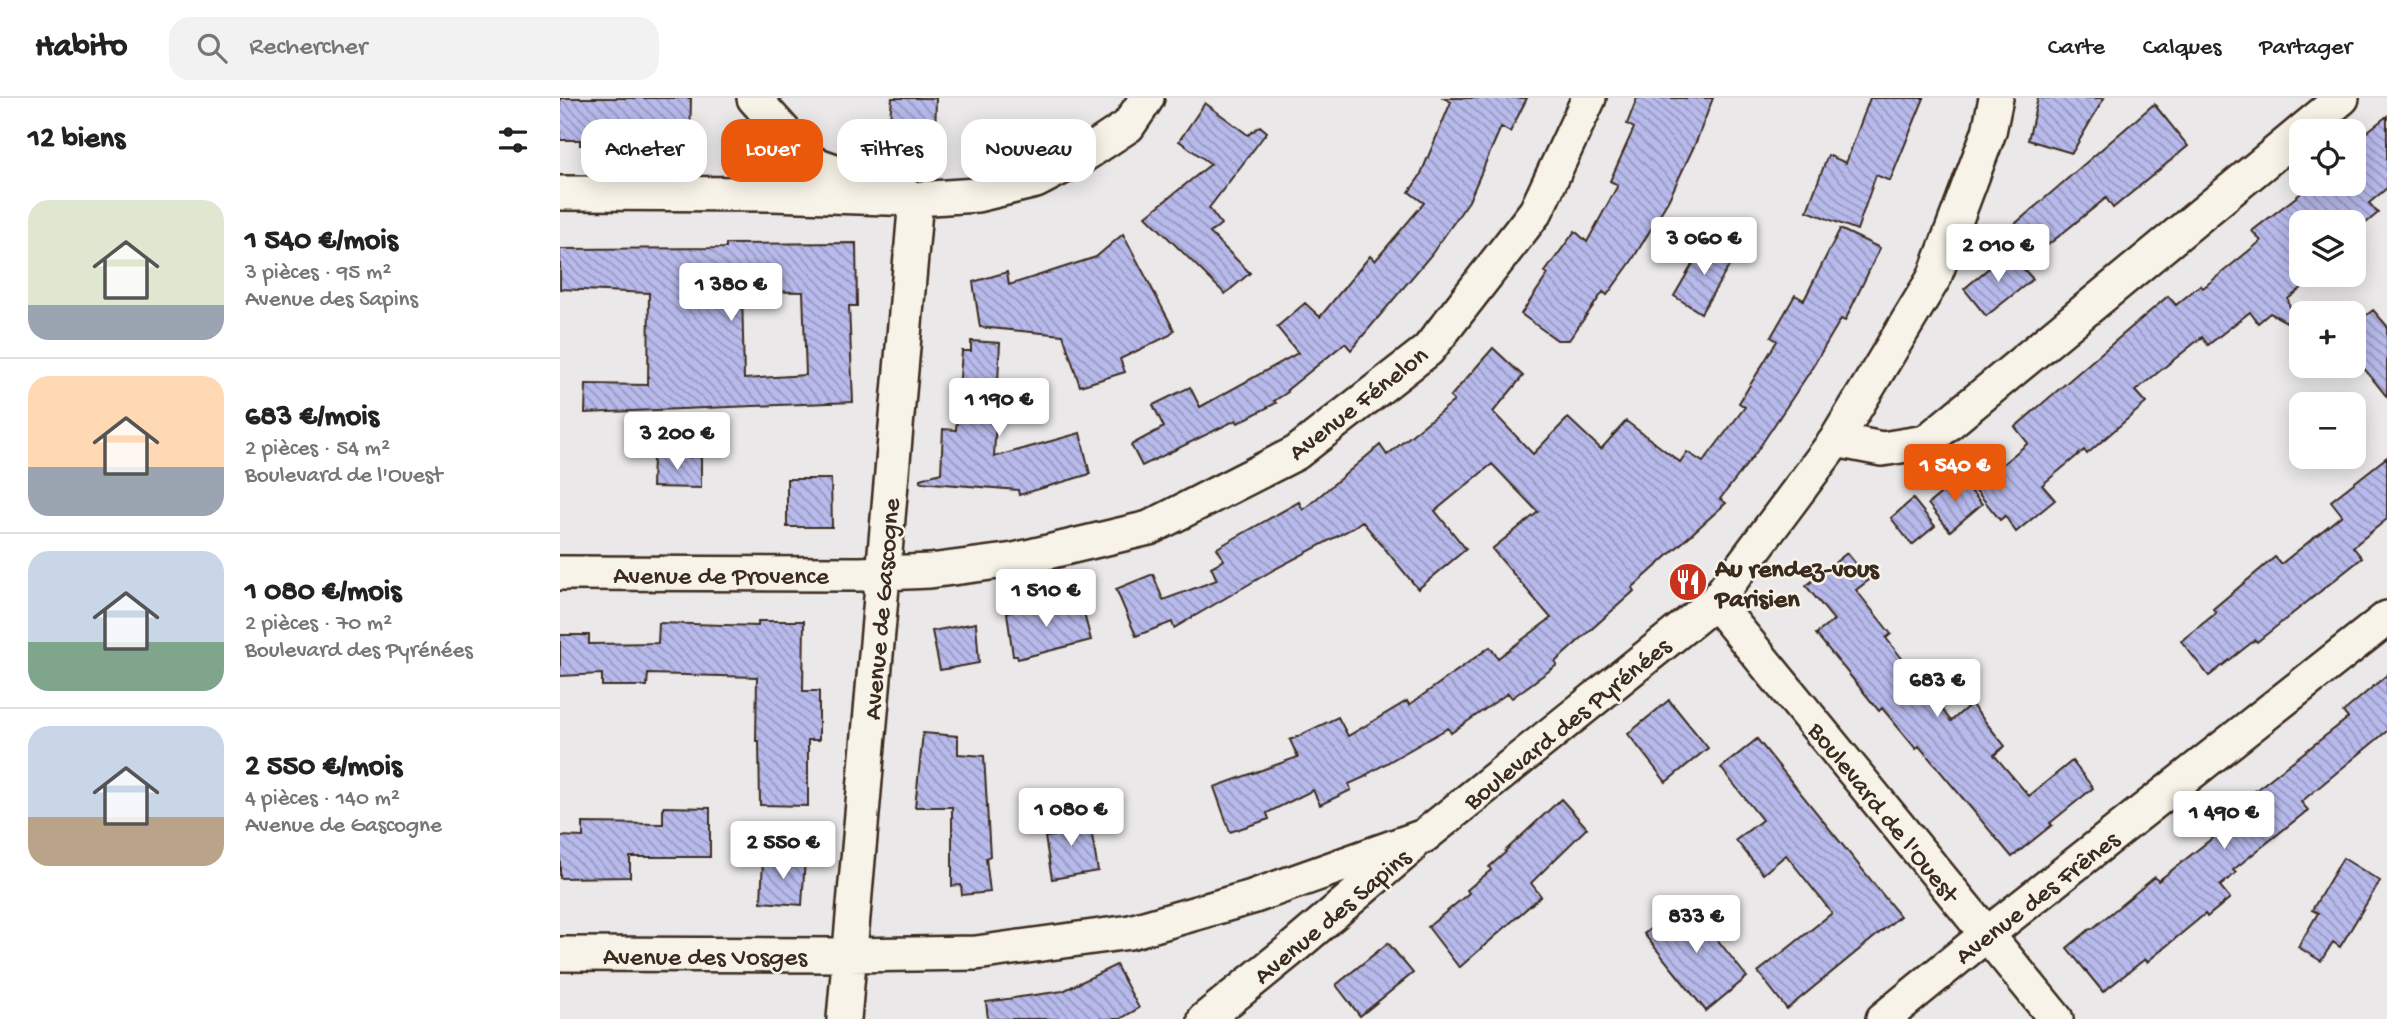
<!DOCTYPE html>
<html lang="fr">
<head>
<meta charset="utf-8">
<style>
  :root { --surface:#fff; --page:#f2f2f2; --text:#222; --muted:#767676; --line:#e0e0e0; --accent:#ea580c }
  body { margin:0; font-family:"Gochi Hand",sans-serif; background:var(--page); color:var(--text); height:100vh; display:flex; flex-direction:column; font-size:26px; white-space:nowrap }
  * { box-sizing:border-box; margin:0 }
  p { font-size:23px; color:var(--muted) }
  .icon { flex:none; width:38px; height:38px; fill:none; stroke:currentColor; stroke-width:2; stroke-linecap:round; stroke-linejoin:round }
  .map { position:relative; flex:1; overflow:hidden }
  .panel { display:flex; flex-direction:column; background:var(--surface); width:560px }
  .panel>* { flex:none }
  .top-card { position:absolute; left:21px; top:21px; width:665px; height:63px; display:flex; gap:14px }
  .tools { position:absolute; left:1729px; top:21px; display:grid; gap:14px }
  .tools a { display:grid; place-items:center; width:77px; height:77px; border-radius:14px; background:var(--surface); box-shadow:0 4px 18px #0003; font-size:35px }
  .price { position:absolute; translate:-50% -60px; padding:0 16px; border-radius:7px; background:#fff; color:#222; font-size:23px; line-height:46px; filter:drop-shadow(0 2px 4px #0008) }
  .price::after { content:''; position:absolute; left:50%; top:42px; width:21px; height:16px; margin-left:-10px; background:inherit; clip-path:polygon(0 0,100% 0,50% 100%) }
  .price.selected { background:var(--accent); color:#fff }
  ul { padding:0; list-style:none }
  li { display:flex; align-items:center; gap:21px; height:175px; padding:0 28px }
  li+li { border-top:2px solid var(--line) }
  li span { display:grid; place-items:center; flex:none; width:196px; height:140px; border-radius:21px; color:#555 }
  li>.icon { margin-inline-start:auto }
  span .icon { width:84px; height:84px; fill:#fffc; stroke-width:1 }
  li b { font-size:30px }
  h2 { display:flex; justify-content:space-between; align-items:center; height:84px; padding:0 28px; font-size:30px }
  .tag { padding:0 24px; border-radius:21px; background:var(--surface); box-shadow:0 4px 18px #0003; font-size:24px; line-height:63px }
  .tag.selected { background:var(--accent); color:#fff }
  header { display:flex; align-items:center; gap:42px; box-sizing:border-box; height:98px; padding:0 35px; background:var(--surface); border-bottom:2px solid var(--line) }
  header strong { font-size:33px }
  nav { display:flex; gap:38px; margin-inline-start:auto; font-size:24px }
  .search { width:490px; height:63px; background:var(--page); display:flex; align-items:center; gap:18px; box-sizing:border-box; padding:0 24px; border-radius:21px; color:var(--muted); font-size:26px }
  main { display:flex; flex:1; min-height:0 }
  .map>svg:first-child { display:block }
  .building { fill:url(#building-back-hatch); stroke:#3b2a1e; stroke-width:2; fill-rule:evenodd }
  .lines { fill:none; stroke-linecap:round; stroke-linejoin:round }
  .street-casing { stroke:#3b2a1e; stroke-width:38 }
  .street { stroke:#f7f3e8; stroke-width:33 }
  .labels { text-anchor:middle; stroke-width:5; stroke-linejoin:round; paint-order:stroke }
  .street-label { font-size:26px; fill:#3b2a1e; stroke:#f7f3e8 }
  .poi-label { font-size:26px; font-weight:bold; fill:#3b2a1e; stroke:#f7f3e8; text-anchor:start }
</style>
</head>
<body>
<header>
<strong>Habito</strong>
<div class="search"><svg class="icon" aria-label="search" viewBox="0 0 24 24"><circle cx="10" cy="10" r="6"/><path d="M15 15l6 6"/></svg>Rechercher</div>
<nav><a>Carte</a><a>Calques</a><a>Partager</a></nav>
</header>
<main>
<section class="panel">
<h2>12 biens<svg class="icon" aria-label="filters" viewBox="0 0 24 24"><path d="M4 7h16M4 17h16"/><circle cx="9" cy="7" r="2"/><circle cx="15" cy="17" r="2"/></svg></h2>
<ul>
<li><span style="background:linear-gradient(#dfe7d0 75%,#9aa5b1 0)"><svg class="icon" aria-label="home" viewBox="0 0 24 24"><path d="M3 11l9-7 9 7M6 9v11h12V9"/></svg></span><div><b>1 540 €/mois</b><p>3 pièces · 95 m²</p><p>Avenue des Sapins</p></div></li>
<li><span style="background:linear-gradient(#ffd9b3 65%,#9aa5b1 0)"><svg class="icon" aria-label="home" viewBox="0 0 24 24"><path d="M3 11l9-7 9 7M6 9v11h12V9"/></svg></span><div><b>683 €/mois</b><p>2 pièces · 54 m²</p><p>Boulevard de l'Ouest</p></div></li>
<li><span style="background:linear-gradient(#c9d6e8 65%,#7fa58c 0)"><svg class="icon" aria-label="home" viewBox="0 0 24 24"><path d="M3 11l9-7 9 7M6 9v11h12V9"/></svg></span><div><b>1 080 €/mois</b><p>2 pièces · 70 m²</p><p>Boulevard des Pyrénées</p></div></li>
<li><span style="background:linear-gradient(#c9d6e8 65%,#b9a48a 0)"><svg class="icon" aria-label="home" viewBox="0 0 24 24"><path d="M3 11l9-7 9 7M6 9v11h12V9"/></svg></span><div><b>2 550 €/mois</b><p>4 pièces · 140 m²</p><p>Avenue de Gascogne</p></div></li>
</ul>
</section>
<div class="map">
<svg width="1827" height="921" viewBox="0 0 1827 921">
  <defs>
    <pattern id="building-back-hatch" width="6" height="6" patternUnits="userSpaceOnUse" patternTransform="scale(1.75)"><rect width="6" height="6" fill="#b7baeb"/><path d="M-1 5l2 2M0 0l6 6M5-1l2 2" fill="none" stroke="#9697be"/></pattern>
  </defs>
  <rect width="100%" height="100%" fill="#eae8e9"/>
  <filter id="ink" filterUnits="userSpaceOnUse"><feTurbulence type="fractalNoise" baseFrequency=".0143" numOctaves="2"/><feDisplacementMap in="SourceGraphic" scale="14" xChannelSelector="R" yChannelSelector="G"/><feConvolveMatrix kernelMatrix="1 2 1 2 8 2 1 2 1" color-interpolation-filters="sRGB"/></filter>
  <g filter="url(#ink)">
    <path class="building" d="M 0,0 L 131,0 L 130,46 L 20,47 L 20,42 L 0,42 Z
      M 332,0 L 376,0 L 375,42 L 328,40 Z
      M 884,0 L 967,0 L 950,34 L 941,29 L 909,103 L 871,157 L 791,252 L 785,245 L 727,292 L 728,294 L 714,303 L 716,305 L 678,325 L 676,322 L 582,368 L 571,347 L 604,329 L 593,307 L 630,289 L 640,309 L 738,255 L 717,229 L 745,205 L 760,219 L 810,158 L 815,163 L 864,105 L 849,94 L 860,78 L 891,4 Z
      M 1077,0 L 1153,0 L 1136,44 L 1108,103 L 1071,164 L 1047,197 L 1043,194 L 1009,242 L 997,242 L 961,216 L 988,176 L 985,174 L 1015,133 L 1027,144 L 1058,87 L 1050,83 L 1074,30 L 1067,26 Z
      M 1310,0 L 1364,0 L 1330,83 L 1316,77 L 1297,132 L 1247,113 L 1268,57 L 1286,65 Z
      M 1478,0 L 1544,0 L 1512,55 L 1468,42 Z
      M 645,5 L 688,37 L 700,28 L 707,34 L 649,110 L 661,126 L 650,135 L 690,175 L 665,196 L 586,118 L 651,66 L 619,43 Z
      M 1594,6 L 1628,48 L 1553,110 L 1546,100 L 1478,155 L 1455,126 Z
      M 1827,18 L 1827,90 L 1809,105 L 1818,115 L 1794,135 L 1794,124 L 1741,124 L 1741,177 L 1758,177 L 1728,201 L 1734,228 L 1710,215 L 1698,225 L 1690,214 L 1648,247 L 1642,239 L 1575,293 L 1586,305 L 1527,356 L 1524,352 L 1482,387 L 1495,402 L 1456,434 L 1445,418 L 1440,422 L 1414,390 L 1468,345 L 1455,329 L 1608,198 L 1616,207 L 1640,187 L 1643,190 L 1701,143 L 1692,133 L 1753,86 L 1794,86 L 1794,44 Z
      M 1280,131 L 1320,150 L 1285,223 L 1281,221 L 1249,275 L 1195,356 L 1160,401 L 1166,405 L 1072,490 L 1074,493 L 995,564 L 997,567 L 952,600 L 948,595 L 891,635 L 888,630 L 806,677 L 807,678 L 789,686 L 791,692 L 760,707 L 753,692 L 707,715 L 709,721 L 670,734 L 654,689 L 738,659 L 730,642 L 778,619 L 788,638 L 847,603 L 849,607 L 930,549 L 938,560 L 991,520 L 932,451 L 978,414 L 932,366 L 875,413 L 906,451 L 858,491 L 802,423 L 791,431 L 715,471 L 614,530 L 612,524 L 576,538 L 556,491 L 593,476 L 603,502 L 657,482 L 651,469 L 664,462 L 657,450 L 739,404 L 743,412 L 820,347 L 827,357 L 894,303 L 890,299 L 933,250 L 963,278 L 933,314 L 973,356 L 1008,320 L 1041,351 L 1066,323 L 1120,364 L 1127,354 L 1143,364 L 1185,309 L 1179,305 L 1217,243 L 1211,239 L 1235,197 L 1244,202 Z
      M 563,136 L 614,232 L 610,237 L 560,261 L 565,274 L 520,288 L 503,237 L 420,229 L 413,184 L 447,174 L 449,187 L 536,159 Z
      M 1146,143 L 1174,160 L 1141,215 L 1114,198 Z
      M 296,145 L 297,208 L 289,208 L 293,304 L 25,315 L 26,286 L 88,287 L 89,195 L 0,191 L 0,151 L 166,150 L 166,146 ZM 182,193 L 243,194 L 246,277 L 184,281 Z
      M 1448,154 L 1473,181 L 1426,218 L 1404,191 Z
      M 1813,212 L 1827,228 L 1827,299 L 1794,258 L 1794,227 Z
      M 411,243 L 440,245 L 434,359 L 520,335 L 530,376 L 459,397 L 458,392 L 360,384 L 360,381 L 381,375 L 383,331 L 396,332 L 402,253 L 411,253 Z
      M 93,359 L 141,359 L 141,390 L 92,389 Z
      M 1827,359 L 1827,421 L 1793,449 L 1802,460 L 1697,544 L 1695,542 L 1649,578 L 1621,543 L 1656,515 L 1653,511 L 1715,459 L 1721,466 L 1782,417 L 1771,403 Z
      M 1400,380 L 1422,406 L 1390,433 L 1368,406 Z
      M 227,381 L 271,381 L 272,429 L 227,429 Z
      M 1353,401 L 1375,428 L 1352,447 L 1331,420 Z
      M 1287,455 L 1309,482 L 1296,492 L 1331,536 L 1326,540 L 1391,623 L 1411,606 L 1445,648 L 1434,657 L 1469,698 L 1512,663 L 1533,690 L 1490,725 L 1492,727 L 1452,759 L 1359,648 L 1356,651 L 1322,610 L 1319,613 L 1256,536 L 1274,522 L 1246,488 Z
      M 486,504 L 488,513 L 521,504 L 531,542 L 458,561 L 457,558 L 453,558 L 447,515 Z
      M 198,523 L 244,523 L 243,593 L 259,593 L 259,642 L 248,642 L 248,708 L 200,707 L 199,643 L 196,643 L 197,579 L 88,576 L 87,588 L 42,588 L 42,576 L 0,578 L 0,537 L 29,537 L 29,546 L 98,545 L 99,525 L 198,528 Z
      M 416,525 L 419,565 L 380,572 L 372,533 Z
      M 1827,577 L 1827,633 L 1741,704 L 1748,712 L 1673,772 L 1676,775 L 1660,788 L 1670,800 L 1647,819 L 1645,816 L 1587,864 L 1585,861 L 1543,894 L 1507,850 L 1531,830 L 1532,831 L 1595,779 L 1598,783 L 1660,734 L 1654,725 L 1788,620 L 1783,614 Z
      M 1109,602 L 1148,650 L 1106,684 L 1068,636 Z
      M 363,635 L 398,638 L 398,656 L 424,658 L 430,758 L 426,760 L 430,794 L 402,797 L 401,787 L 392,788 L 392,709 L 355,709 Z
      M 1197,641 L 1340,818 L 1227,911 L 1198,874 L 1272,815 L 1226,757 L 1203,776 L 1176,742 L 1202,722 L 1161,670 Z
      M 1001,701 L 1027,730 L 971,785 L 981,798 L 900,869 L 898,868 L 868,829 L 909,795 L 907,792 L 931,772 L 929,769 L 946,754 L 945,753 Z
      M 103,709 L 150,710 L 150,759 L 70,759 L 70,779 L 0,780 L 0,738 L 23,739 L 23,725 L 103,726 Z
      M 519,714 L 524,732 L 531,731 L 538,773 L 492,781 L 485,739 L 494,738 L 492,722 Z
      M 1783,760 L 1820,783 L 1780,849 L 1773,844 L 1761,863 L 1738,849 L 1758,815 L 1752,812 Z
      M 203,761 L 245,761 L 242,807 L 201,804 Z
      M 1126,802 L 1187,879 L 1146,913 L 1084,836 Z
      M 828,845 L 853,875 L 800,918 L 776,887 Z
      M 556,867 L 579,910 L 560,921 L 428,921 L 426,904 L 503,893 Z"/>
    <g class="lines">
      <g class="street-casing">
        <path id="street" d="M 194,0 L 252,65 L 356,101 L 417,97 L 476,83 L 518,61 L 568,28 L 587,0
          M 1742,33 L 1782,0
          M 0,95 L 212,96 L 356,101 L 284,921
          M 1276,342 L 1322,351 L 1366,344 L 1741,34
          M 0,475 L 300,476 L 370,473 L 454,462 L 589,430 L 736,355 L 868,252 L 976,113 L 1029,0
          M 1155,504 L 1496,921
          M 0,856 L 290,857 L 416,855 L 570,834 L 692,799 L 864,738 L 1155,504 L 1276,342 L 1374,180 L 1429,34 L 1436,0
          M 645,921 L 728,854 L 849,751
          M 1323,921 L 1426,837 L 1827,520"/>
      </g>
      <use href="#street" class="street"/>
    </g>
  </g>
  <defs>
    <g id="restaurant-disc" transform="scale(2.0125)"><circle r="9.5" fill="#c8321e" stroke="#f7f3e8"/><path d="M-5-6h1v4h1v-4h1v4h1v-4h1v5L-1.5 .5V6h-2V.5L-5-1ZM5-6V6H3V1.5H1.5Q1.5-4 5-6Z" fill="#fff"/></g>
  </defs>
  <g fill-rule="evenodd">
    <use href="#restaurant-disc" x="1128" y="484"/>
  </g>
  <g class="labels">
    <g class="street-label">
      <text transform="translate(797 304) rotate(-38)" y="9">Avenue Fénelon</text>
      <text x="161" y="485">Avenue de Provence</text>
      <text transform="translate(320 511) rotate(-85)" y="9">Avenue de Gascogne</text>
      <text transform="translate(1006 624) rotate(-39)" y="9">Boulevard des Pyrénées</text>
      <text transform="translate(1325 713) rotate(51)" y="9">Boulevard de l'Ouest</text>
      <text transform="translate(1476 798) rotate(-38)" y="9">Avenue des Frênes</text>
      <text transform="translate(771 817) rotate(-40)" y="9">Avenue des Sapins</text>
      <text x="145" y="866">Avenue des Vosges</text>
    </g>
    <g class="poi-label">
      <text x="1155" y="478">Au rendez-vous<tspan x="1155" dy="30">Parisien</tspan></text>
    </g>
  </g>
</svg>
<div class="tools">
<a><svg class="icon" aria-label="locate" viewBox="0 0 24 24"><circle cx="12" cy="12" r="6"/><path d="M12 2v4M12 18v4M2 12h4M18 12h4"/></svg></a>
<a><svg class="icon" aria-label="layers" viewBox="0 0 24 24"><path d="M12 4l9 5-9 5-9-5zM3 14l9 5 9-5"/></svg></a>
<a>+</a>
<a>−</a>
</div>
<b class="price" style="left:1144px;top:179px">3 060 €</b>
<b class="price" style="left:1438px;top:186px">2 010 €</b>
<b class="price" style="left:171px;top:225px">1 380 €</b>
<b class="price" style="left:439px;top:340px">1 190 €</b>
<b class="price" style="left:117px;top:374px">3 200 €</b>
<b class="price selected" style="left:1395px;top:406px">1 540 €</b>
<b class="price" style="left:486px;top:531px">1 510 €</b>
<b class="price" style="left:1377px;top:621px">683 €</b>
<b class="price" style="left:511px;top:750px">1 080 €</b>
<b class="price" style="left:1664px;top:753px">1 490 €</b>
<b class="price" style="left:223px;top:783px">2 550 €</b>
<b class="price" style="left:1136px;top:857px">833 €</b>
<div class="top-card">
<a class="tag">Acheter</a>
<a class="tag selected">Louer</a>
<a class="tag">Filtres</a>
<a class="tag">Nouveau</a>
</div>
</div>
</main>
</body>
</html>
